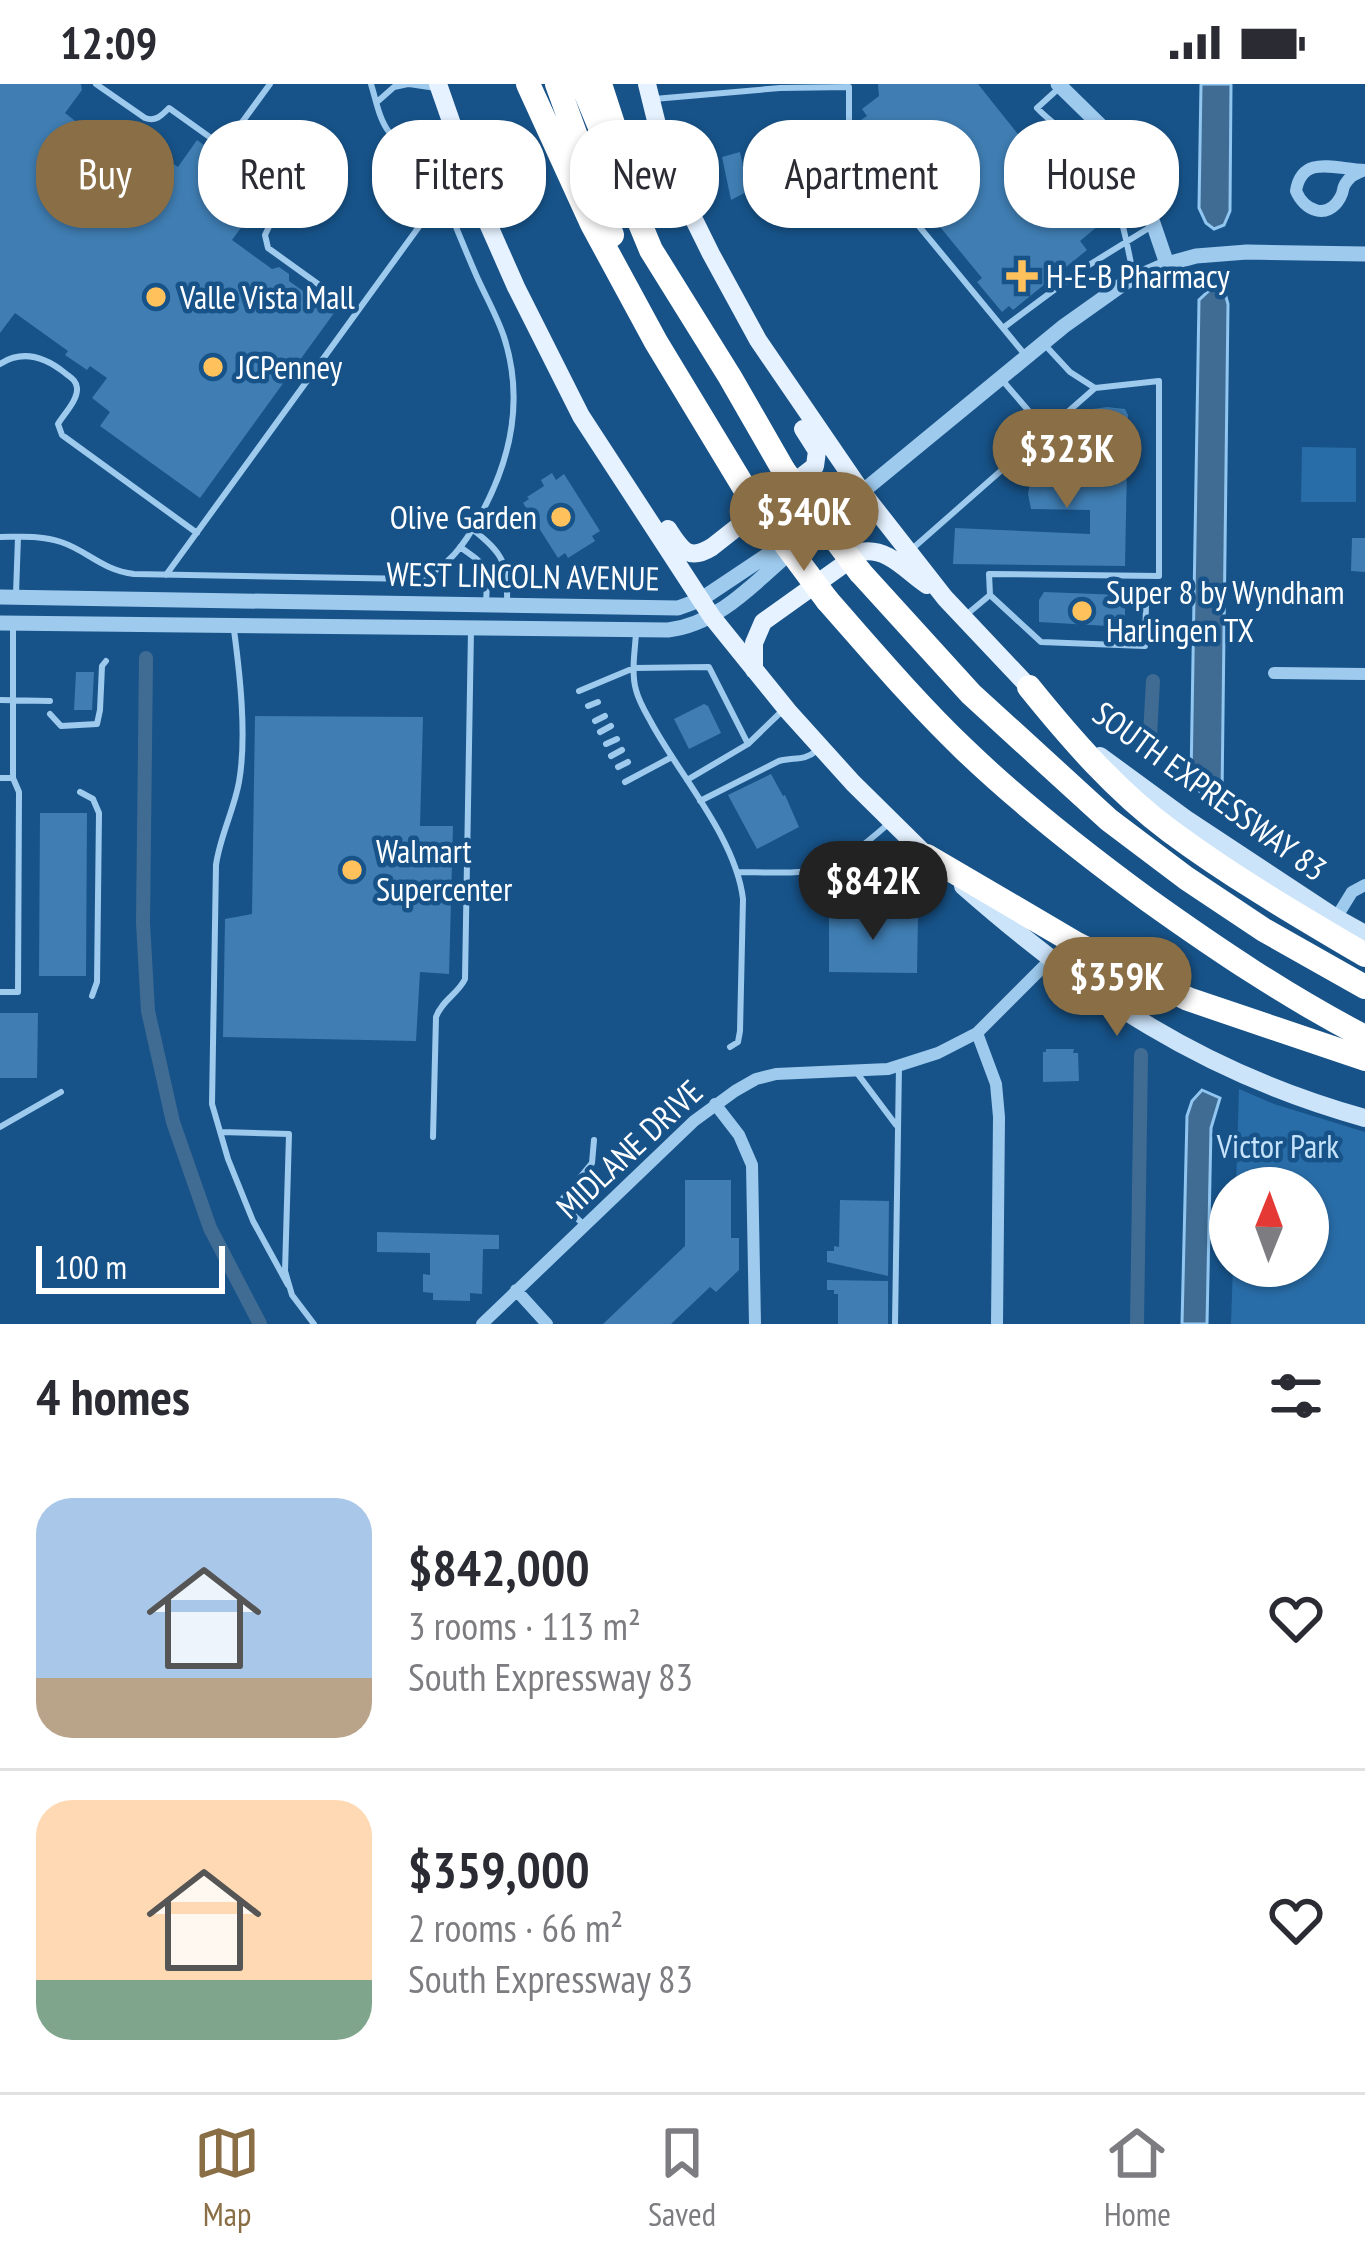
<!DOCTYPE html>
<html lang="en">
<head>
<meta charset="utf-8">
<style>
  :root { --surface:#fff; --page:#f7f7f7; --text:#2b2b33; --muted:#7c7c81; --line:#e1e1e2; --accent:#8a6e45 }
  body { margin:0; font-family:"PT Sans Narrow",sans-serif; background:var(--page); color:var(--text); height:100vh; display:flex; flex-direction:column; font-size:45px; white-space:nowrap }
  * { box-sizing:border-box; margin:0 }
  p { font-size:39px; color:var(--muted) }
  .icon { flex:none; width:66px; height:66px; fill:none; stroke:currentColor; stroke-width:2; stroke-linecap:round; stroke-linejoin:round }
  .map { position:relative; height:1240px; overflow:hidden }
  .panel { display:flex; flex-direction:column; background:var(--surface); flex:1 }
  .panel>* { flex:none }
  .guide { position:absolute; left:36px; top:36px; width:1293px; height:108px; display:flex; gap:24px }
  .needle { width:78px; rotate:1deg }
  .controls { position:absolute; left:1209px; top:1083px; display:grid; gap:24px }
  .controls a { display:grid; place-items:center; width:120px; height:120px; border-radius:50%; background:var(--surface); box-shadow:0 3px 9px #0004; font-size:60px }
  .scale { position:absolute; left:36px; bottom:30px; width:189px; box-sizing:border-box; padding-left:12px; border:6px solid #fff; border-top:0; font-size:33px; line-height:42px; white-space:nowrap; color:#fff; -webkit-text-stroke:9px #175389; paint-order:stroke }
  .price { position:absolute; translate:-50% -102px; padding:0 27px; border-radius:42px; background:var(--accent); color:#fff; font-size:39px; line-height:78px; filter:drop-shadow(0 3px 6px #0008) }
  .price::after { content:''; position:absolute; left:50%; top:72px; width:36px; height:27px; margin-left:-18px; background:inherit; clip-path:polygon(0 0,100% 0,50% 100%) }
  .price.active { background:#222; color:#fff }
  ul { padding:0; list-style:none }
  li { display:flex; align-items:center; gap:36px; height:300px; padding:0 36px }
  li+li { border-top:3px solid var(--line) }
  li span { display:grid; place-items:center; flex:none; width:336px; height:240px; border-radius:36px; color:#555 }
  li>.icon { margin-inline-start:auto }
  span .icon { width:144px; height:144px; fill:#fffc; stroke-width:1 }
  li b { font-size:51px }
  h2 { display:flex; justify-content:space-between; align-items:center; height:144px; padding:0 36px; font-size:51px }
  .chip { padding:0 42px; border-radius:48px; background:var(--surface); box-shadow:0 3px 9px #0004; font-size:42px; line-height:108px }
  .chip.active { background:var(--accent); color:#fff }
  .status { display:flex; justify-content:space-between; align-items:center; height:84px; padding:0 60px; background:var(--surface); direction:ltr }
  .status svg { height:33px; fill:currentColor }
  .dock { display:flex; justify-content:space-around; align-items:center; height:168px; border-top:3px solid var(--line); background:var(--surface); font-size:33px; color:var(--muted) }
  .dock a { display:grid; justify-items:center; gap:6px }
  .dock .active { color:var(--accent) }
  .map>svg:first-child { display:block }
  .green { fill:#296da8 }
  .water { fill:#406c94; stroke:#91c6f1; stroke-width:3 }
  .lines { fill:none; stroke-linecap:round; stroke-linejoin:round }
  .canal { stroke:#406c94; stroke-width:14 }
  .building { fill:#3f7db2 }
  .service { stroke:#9ecaee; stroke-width:6 }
  .minor { stroke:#9ecaee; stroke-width:12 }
  .tertiary { stroke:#9ecaee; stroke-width:15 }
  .secondary { stroke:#cce4fa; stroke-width:18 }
  .primary { stroke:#e6f2ff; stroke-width:18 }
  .motorway { stroke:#fff; stroke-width:24 }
  .motorway-bridge { stroke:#fff; stroke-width:24 }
  .poi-dot { fill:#ffc15c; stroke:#175389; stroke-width:4.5 }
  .labels { text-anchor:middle; stroke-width:9; stroke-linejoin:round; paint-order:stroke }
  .poi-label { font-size:33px; fill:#fff; stroke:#175389; text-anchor:start }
  .street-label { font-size:33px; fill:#fff; stroke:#175389 }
  .park-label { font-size:33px; fill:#c4e2fa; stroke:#175389 }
</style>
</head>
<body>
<div class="status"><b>12:09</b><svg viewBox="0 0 49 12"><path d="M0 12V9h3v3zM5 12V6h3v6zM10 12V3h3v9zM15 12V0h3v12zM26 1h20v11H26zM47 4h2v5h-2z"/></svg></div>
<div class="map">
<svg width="1365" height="1240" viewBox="0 0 1365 1240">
  <rect width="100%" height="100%" fill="#175389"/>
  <path class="green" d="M 1302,363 L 1356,364 L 1356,418 L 1301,418 Z
    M 1239,1005 L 1274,1020 L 1365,1048 L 1365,1240 L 1231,1240 L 1233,1182 L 1308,1182 L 1308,1104 L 1236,1104 Z"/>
  <path class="water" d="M 1201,0 L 1231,0 L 1230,127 L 1224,141 L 1214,145 L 1206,139 L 1199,124 Z
    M 1215,201 L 1225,209 L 1228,220 L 1222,713 L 1207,718 L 1191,695 L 1199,216 Z
    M 1202,1006 L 1220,1014 L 1211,1044 L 1207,1240 L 1182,1240 L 1187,1032 L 1192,1017 Z"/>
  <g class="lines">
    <path class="canal" d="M 146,574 L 143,839 L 148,927 L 173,1038 L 210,1144 L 260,1240
      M 1149,669 L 1153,597
      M 1137,1240 L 1141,971"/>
  </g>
  <path class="building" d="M 0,0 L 81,0 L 82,6 L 65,29 L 79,40 L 76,44 L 90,54 L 129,48 L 137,37 L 147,45 L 139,56 L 178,83 L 197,56 L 222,74 L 223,72 L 268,107 L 232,156 L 272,185 L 279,183 L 289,190 L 289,197 L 334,229 L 200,414 L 100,342 L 110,328 L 92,314 L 107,294 L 90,282 L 87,286 L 65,271 L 68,267 L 15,229 L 0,249 Z
    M 878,0 L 978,0 L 1037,74 L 1059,57 L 1072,73 L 1061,82 L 1105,136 L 1080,157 L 1087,166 L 1013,226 L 1009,222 L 1002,228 L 977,198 L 982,194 L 862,48 L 866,45 L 861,36 L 867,32 L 862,25 L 879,12 Z
    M 740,68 L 748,107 L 731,116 L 722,73 Z
    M 1107,323 L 1125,325 L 1128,331 L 1125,482 L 953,480 L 955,444 L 1090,450 L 1090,426 L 1031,425 L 1028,410 L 1031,392 L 1093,393 L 1093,325 Z
    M 552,389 L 556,396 L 564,390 L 600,447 L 592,452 L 595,457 L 568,474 L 565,469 L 558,474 L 523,419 L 529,415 L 527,413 L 544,402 L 541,396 Z
    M 1352,454 L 1365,454 L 1365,488 L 1351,487 Z
    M 1044,508 L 1121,511 L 1125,514 L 1125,543 L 1039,538 L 1039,516 Z
    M 76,588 L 94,588 L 92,626 L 74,626 Z
    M 704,620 L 708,622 L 721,649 L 689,665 L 674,635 Z
    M 255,632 L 423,633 L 420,742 L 453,742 L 449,890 L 420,888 L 416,957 L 223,953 L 225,835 L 252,830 Z
    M 771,690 L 783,712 L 785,711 L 799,743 L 757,765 L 728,711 Z
    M 40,729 L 87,729 L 86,892 L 39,892 Z
    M 829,830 L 918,831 L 917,889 L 829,888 Z
    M 0,929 L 38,929 L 37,994 L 0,994 Z
    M 1046,965 L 1074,965 L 1073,969 L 1078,969 L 1079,997 L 1043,998 L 1043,968 L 1046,968 Z
    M 685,1096 L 731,1096 L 731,1154 L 739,1154 L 739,1186 L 716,1208 L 710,1203 L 671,1240 L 603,1240 L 685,1162 Z
    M 840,1116 L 889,1117 L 888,1192 L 827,1178 L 827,1167 L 834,1167 L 834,1162 L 839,1163 Z
    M 377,1148 L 499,1151 L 499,1165 L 483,1165 L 482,1210 L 470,1209 L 470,1217 L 433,1216 L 433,1209 L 423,1208 L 423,1190 L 430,1191 L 430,1169 L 377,1168 Z
    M 827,1196 L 888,1197 L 888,1240 L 838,1240 L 838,1210 L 834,1210 L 834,1206 L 827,1206 Z"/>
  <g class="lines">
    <path class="service" d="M 96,0 L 145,34 C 156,38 162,31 169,24 L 281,104 L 284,111 L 265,151 L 268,164 L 357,228
      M 409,0 L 436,4
      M 1058,5 L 1037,24 C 1050,38 1067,48 1080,62 C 1120,103 1123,143 1134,194
      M 654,15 L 780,4 L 849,3 L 849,47 L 861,72 L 1026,272
      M 377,18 L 394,3 L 408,0
      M 1075,57 L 1095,39
      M 224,63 L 270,0
      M 1003,244 L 1081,186 L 1152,142
      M 0,280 C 23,265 45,273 65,289 C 71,294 76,296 77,304 C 78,316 64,330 58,340 L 62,351 L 197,449
      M 1003,297 L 1045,346
      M 472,445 C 503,469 508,479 507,518
      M 0,453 C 20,453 41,451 61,458 C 88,467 102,486 134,490 L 416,495 C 447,487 466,458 480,432 C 511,376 524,315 504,253 C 497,232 486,213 477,193 C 462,159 449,124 433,90 C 422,72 402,65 389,48 C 379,35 376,16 371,0
      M 460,463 C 490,484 488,482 486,518
      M 912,465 L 1095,304 L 1070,288 L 1045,261
      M 166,491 L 442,111
      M 16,510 L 18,453
      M 990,511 L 989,490 L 1159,492 L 1159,297 L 1095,304
      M 966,531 L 990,511 L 1041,558 L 1145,562 L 1146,518
      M 234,546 C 240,591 247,653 239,698 C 234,726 220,752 216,781 L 212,1020 L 228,1075 L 253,1137 L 288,1201
      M 636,549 C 635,567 631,588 636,606 C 639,618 646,629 652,640 C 681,693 736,755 743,815 L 740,947 L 738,958 L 730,963
      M 579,607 L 634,584 L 709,583 L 748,660
      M 0,616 L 50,617
      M 588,622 L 598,618
      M 50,630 L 61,642 L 97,640 L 100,626 L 102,582 L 106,577
      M 595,637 L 605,632
      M 600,648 L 611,642
      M 606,660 L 617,655
      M 611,672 L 622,666
      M 618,683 L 628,678
      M 0,694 L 13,694 L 13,542
      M 687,696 L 748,660 L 781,628
      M 625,698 L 670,674
      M 80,708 L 93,715 L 99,729 L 97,898 L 92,912
      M 700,717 L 779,677 C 793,673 805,677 816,667
      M 738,788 C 815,789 827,794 887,741
      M 0,908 L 18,908 L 19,708 L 13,694
      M 857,989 L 896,1041
      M 0,1043 L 61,1008
      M 221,1048 L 289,1050 L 285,1187 L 292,1211 L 314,1240
      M 433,1053 L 436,933 C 442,916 458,910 465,895 L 471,546
      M 585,1142 L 560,1118 L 592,1079 L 594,1056
      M 895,1240 L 899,982"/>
    <path class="minor" d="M 1365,86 C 1337,86 1302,69 1296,107 C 1304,126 1327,137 1340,114 C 1346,103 1340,106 1348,96 C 1354,89 1357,90 1365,86
      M 1274,589 L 1365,590
      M 1336,834 L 1352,808 L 1365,801
      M 977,949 L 996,1000 L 999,1033 L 997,1240
      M 715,1020 L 739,1051 L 752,1081 L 755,1240
      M 516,1206 L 547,1240
      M 482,1240 L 694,1037 L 735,1007 L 756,995 L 776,990 L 888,985 L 938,969 L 977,949 L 1051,875"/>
    <path class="tertiary" d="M 1058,0 L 1104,45 L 1138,95 L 1167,180
      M 0,513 L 678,524 L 700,516 L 862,408 L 1064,242 L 1126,198 L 1167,180 L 1196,172 L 1247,168 L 1365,170
      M 0,539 L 668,546 C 720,540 757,496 795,464"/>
    <path class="secondary" d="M 1100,672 L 1186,735 L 1336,834 L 1365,850
      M 963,802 C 1088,912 1203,989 1365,1034"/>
    <path class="primary" d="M 438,0 L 482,126 L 516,203 L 581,332 L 712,533 L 788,627 L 853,699 L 927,772
      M 647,0 L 667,81 L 711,170 L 758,256 L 862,408 L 909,468 L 945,514 L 1029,603
      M 668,445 C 681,465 688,478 712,463 L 815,382 L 817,367 L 803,345
      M 754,586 L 754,559 L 763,538 L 861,468 C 888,463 906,487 927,501"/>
    <path class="motorway" d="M 528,0 L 592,140 L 656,258 L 748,410
      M 557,0 L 612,151
      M 582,0 L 651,166 L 730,293 L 784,387
      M 600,0 L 614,43
      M 860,488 L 971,610 L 1109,736 L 1186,794 L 1264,846 L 1365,903
      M 827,516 C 872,567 915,618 964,665 C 1021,720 1084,769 1148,816 C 1218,866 1288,913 1365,953
      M 1029,603 C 1071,655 1116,707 1170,747 C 1232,793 1299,832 1365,871
      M 927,772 L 1077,860 L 1188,915 L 1365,975"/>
    <path class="motorway-bridge" d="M 784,387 L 860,488
      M 748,410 L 827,516"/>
  </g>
  <g class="poi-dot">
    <path d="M1016 174h12v12h12v12h-12v12h-12v-12h-12v-12h12z"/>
    <circle cx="156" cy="213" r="12"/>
    <circle cx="213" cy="283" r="12"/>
    <circle cx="561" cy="433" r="12"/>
    <circle cx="1082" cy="527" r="12"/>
    <circle cx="352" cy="786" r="12"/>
  </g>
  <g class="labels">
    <g class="poi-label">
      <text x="1046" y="204">H-E-B Pharmacy</text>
      <text x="180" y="225">Valle Vista Mall</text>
      <text x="237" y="295">JCPenney</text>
      <text x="537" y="445" text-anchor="end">Olive Garden</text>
      <text x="1106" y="520">Super 8 by Wyndham<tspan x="1106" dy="38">Harlingen TX</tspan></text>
      <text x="376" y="779">Walmart<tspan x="376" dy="38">Supercenter</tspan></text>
    </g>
    <g class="street-label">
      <text transform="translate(523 492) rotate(1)" y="12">WEST LINCOLN AVENUE</text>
      <text transform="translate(1210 707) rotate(36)" y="12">SOUTH EXPRESSWAY 83</text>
      <text transform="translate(629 1065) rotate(-43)" y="12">MIDLANE DRIVE</text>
    </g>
    <g class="park-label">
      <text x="1278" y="1074">Victor Park</text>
    </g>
  </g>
</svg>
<div class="controls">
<a><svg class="needle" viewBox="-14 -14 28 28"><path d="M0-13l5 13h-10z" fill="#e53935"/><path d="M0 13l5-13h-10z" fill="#7c7c81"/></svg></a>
</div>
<div class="scale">100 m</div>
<b class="price" style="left:1067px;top:427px">$323K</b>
<b class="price" style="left:804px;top:490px">$340K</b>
<b class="price active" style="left:873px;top:859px">$842K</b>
<b class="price" style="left:1117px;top:955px">$359K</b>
<div class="guide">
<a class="chip active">Buy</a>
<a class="chip">Rent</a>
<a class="chip">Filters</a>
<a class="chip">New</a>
<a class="chip">Apartment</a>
<a class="chip">House</a>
</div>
</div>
<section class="panel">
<h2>4 homes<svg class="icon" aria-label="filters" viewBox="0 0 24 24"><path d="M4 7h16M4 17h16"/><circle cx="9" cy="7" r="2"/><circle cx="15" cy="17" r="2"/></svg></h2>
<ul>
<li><span style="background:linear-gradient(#a9c7e8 75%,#b9a48a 0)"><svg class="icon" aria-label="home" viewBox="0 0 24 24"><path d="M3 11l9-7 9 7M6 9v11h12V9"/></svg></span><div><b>$842,000</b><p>3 rooms · 113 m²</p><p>South Expressway 83</p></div><svg class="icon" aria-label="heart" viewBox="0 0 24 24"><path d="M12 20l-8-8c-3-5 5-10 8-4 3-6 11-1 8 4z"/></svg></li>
<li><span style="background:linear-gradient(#ffd9b3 75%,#7fa58c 0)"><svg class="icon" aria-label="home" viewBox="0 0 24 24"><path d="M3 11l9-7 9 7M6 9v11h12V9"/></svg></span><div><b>$359,000</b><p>2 rooms · 66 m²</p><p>South Expressway 83</p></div><svg class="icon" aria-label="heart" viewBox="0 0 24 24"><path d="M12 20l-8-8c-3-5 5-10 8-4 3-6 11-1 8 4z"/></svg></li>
</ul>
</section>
<nav class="dock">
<a class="active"><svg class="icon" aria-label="map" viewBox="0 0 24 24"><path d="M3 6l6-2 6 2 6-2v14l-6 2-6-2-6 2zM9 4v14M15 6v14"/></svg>Map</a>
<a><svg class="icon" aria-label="saved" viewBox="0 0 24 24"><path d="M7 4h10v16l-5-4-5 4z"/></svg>Saved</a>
<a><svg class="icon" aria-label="home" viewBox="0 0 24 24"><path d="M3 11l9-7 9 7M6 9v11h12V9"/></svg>Home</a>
</nav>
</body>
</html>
